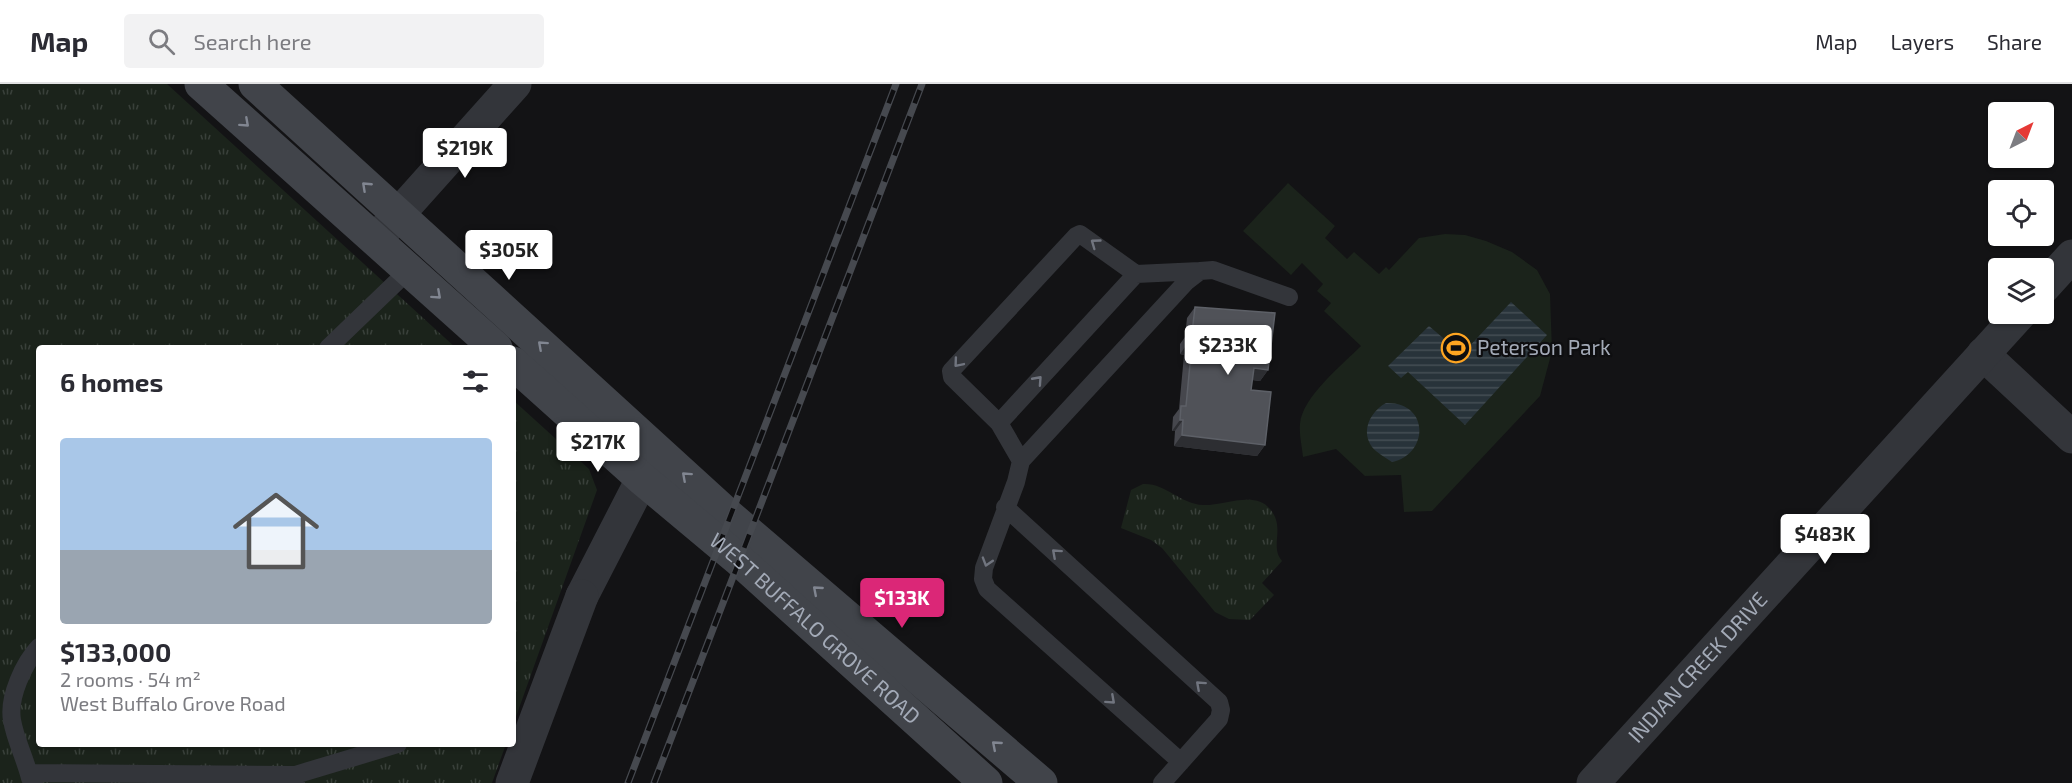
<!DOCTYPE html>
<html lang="en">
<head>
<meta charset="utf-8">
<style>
  :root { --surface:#fff; --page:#f2f2f3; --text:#2b2b33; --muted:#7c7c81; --line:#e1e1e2; --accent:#db2777 }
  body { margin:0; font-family:"Exo 2",sans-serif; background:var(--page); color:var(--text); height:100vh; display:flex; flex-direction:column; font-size:22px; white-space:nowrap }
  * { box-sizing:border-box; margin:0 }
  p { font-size:20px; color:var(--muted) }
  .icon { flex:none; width:33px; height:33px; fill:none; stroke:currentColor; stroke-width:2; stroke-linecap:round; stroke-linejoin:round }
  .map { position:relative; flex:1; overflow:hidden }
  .sheet { position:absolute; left:36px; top:261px; width:480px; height:402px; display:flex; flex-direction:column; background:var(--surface); border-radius:6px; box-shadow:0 2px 4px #0004 }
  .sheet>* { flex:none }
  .needle { width:39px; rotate:42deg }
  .tools { position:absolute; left:1988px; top:18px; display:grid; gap:12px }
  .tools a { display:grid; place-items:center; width:66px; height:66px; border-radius:6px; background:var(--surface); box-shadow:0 2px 4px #0004; font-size:30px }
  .price { position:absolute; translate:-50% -51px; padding:0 14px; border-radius:6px; background:#fff; color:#222; font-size:20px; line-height:39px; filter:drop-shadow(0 2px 3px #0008) }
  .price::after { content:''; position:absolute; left:50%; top:36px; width:18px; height:14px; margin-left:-9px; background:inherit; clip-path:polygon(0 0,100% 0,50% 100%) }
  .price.active { background:var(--accent); color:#fff }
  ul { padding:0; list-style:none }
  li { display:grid; align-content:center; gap:12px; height:318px; padding:0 24px }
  li span { display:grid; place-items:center; height:186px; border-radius:6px; color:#555 }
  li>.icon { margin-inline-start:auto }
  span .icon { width:108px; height:108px; fill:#fffc; stroke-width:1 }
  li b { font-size:26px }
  h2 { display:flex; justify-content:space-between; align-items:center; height:72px; padding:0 24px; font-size:26px }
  header { display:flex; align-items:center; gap:36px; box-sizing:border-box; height:84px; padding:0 30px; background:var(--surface); border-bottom:2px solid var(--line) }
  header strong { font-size:28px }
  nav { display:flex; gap:33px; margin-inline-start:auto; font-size:21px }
  .search { width:420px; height:54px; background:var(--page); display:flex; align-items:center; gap:15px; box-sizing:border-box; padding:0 21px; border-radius:6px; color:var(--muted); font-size:22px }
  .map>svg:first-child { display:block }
  .green { fill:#1b231b }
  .park { fill:url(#park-tufts) }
  .water { fill:url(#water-rules) }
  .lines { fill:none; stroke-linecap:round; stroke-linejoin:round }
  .service { stroke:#33353a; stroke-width:18 }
  .minor { stroke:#33353a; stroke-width:33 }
  .tertiary { stroke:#33353a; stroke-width:33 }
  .secondary { stroke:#41444a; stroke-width:33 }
  .rail-casing { stroke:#46494f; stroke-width:7 }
  .rail { stroke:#0e0e10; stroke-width:4.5; stroke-dasharray:14; stroke-linecap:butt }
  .wall { fill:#46474d }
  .shaded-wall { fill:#2d2e32 }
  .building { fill:#505258; stroke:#5d6067; stroke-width:1.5 }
  .oneway { stroke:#818691 }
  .oneway2 { stroke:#71757f }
  .labels { text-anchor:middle; stroke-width:4.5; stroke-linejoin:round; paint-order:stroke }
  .poi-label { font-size:21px; fill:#a3aab7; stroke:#0e0e10; text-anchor:start }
  .street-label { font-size:21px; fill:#a3aab7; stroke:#0e0e10 }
</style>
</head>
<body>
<header>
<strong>Map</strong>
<div class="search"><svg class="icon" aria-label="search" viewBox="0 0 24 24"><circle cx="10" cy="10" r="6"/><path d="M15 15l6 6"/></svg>Search here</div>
<nav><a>Map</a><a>Layers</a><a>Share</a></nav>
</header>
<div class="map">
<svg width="2072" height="699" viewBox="0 0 2072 699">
  <defs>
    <pattern id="park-tufts" width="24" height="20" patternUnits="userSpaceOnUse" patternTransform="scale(1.5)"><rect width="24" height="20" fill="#1b231b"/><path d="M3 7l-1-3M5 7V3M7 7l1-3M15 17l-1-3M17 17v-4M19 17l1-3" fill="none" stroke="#39403a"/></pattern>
    <pattern id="water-rules" width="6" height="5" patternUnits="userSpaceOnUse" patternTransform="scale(1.5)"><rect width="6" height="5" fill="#28333a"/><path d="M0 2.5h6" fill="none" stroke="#444e54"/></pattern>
  </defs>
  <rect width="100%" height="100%" fill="#131315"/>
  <path class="green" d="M 1288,99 L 1335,142 L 1325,154 L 1347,175 L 1354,168 L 1379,190 L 1386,183 L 1389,186 L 1419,154 L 1445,150 L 1465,151 L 1486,157 L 1512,168 L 1537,186 L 1550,210 L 1552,267 L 1540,312 L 1432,427 L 1404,428 L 1401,391 L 1365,392 L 1336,365 L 1303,373 C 1302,363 1299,350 1300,340 C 1302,313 1343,280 1361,262 L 1324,227 L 1331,219 L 1317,207 L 1323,200 L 1302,179 L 1291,191 L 1243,147 Z"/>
  <path class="park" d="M 0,0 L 167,0 L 456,264 L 39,264 L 39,660 L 506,660 L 492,699 L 0,699 Z
    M 513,316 L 589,385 L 597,406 L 513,641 Z
    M 1143,400 C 1166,399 1180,420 1203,421 C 1223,422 1255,406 1270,425 C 1286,444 1269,462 1282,477 L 1262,499 L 1274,511 L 1250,536 L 1229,535 L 1215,528 L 1162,464 L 1151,456 L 1121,444 L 1131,406 Z"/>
  <path class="water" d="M 1511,218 L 1547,251 L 1465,341 L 1408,288 L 1401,294 L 1388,282 L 1429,242 L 1462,270 Z
    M 1386,319 C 1430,318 1429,370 1392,378 C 1385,373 1377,369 1372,363 C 1360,347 1371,327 1386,319 Z"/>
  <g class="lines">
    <path class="service" d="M 1136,190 L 1200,187
      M 328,264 L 409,186
      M 999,339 L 1136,190 L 1080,150 L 1076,152 L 951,287 L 952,293 L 999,339 L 1021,377 L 1016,398 L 984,484 L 983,495 L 987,505 L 1181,678
      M 1021,377 L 1187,197 L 1200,187 L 1213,186 L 1289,213
      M 1005,423 L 1219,618 L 1221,626 L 1219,635 L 1162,699
      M 29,689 L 295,691 L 296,699
      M 295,691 L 398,660
      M 34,699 L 30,694 C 25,674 15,655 12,636 C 8,613 24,579 39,563"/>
    <g class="minor">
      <path d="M 379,152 L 515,0"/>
      <path d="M 2043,204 L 2072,172"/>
      <path d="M 1983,270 L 2072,353"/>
      <path d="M 582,512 L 655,370"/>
      <path id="s1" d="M 1593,699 L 2020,230"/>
    </g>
    <path class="tertiary" d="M 512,699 L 582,512"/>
    <g class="secondary">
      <path d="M 201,0 L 496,264"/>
      <path d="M 255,0 L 729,432 L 1041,699"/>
      <path id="s2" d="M 513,279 L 641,394 L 738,475 L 986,699"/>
    </g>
    <g class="rail-casing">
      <path id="rail" d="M 628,699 L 896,0
        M 654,699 L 922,0"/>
    </g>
    <use href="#rail" class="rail"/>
  </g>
  <path class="wall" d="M 1195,223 L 1268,286 L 1260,297 L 1252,296 L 1251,306 L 1265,361 L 1257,372 L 1174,362 L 1175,347 L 1172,347 L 1173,333 L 1179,325 L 1184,271 L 1180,270 L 1180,260 L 1185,253 L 1187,234 Z"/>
  <path class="shaded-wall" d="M 1188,259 L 1192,259 L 1184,271 L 1180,270 Z
    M 1254,284 L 1268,286 L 1260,297 L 1246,295 Z
    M 1180,336 L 1183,336 L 1175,347 L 1172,347 Z
    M 1182,351 L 1265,361 L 1257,372 L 1174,362 Z"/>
  <path class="building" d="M 1195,223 L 1275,229 L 1268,286 L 1254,284 L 1251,306 L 1271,308 L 1265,361 L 1182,351 L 1183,336 L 1180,336 L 1181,322 L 1186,322 L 1192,259 L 1188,259 L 1188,249 L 1192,249 Z"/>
  <defs><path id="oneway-chevron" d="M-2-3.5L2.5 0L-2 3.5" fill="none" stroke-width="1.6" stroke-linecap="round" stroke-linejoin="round" transform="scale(1.5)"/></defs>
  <g class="oneway">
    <use href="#oneway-chevron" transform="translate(245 39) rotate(42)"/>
    <use href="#oneway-chevron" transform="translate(366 102) rotate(-137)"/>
    <use href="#oneway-chevron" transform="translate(437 211) rotate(42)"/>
    <use href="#oneway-chevron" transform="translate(542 261) rotate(-138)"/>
    <use href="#oneway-chevron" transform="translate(686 392) rotate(-138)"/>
    <use href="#oneway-chevron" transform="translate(817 506) rotate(-139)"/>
    <use href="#oneway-chevron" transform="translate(996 661) rotate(-139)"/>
  </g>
  <g class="oneway2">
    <use href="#oneway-chevron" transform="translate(1095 159) rotate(-144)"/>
    <use href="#oneway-chevron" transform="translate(958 279) rotate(130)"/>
    <use href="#oneway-chevron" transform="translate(1038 296) rotate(-48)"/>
    <use href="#oneway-chevron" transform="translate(1056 469) rotate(-138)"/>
    <use href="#oneway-chevron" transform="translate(987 478) rotate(107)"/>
    <use href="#oneway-chevron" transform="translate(1200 601) rotate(-138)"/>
    <use href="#oneway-chevron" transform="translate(1111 616) rotate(42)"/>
  </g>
  <defs>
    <g id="stadium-ring" transform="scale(1.5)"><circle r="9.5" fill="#0e0e10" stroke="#ffa521" stroke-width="1.5"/><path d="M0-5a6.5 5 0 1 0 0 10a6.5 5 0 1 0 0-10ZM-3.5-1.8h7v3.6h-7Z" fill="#ffa521"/></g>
  </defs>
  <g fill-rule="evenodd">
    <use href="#stadium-ring" x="1456" y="264"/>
  </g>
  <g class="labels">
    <g class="poi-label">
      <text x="1477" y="271">Peterson Park</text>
    </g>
    <g class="street-label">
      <text dy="7" stroke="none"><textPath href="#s2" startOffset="402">WEST BUFFALO GROVE ROAD</textPath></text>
      <text dy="7" stroke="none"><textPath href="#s1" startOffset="156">INDIAN CREEK DRIVE</textPath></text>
    </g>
  </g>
</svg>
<div class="tools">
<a><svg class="needle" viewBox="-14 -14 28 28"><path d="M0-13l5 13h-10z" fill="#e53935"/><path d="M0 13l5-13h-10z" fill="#7c7c81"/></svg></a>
<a><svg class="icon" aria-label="locate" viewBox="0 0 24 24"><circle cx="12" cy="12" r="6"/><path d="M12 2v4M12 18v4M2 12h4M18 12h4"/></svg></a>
<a><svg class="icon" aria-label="layers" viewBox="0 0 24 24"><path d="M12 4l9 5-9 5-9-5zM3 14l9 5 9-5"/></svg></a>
</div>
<b class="price" style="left:465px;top:95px">$219K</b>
<b class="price" style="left:509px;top:197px">$305K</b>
<b class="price" style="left:1228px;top:292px">$233K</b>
<b class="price" style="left:598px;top:389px">$217K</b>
<b class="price" style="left:1825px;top:481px">$483K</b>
<b class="price active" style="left:902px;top:545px">$133K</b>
<section class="sheet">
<h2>6 homes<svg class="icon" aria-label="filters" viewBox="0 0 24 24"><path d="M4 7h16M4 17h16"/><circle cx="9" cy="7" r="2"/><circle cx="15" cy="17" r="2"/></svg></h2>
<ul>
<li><span style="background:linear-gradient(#a9c7e8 60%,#9aa5b1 0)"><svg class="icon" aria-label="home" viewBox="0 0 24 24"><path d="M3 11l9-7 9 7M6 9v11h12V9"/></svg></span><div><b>$133,000</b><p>2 rooms · 54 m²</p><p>West Buffalo Grove Road</p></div></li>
</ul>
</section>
</div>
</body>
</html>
